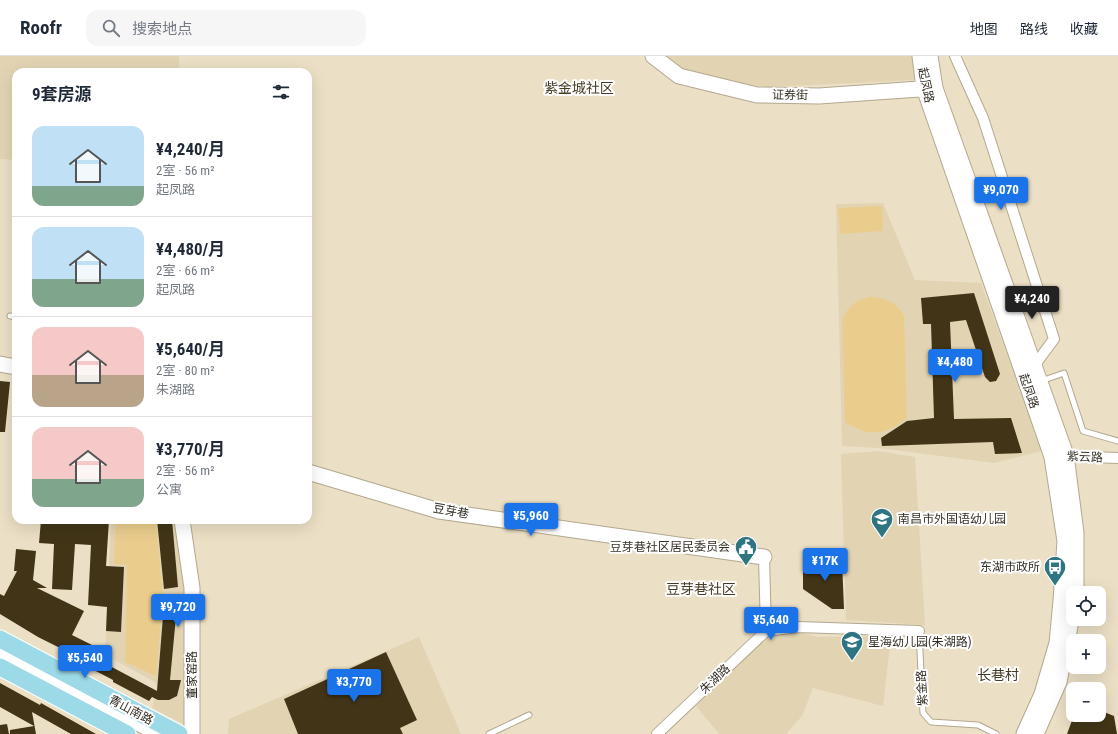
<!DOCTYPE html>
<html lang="zh">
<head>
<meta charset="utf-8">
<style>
  :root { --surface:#fff; --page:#f6f6f7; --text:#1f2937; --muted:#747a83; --line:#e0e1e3; --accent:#1a73e8 }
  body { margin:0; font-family:"Roboto Condensed","Noto Sans SC",sans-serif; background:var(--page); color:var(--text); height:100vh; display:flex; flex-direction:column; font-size:15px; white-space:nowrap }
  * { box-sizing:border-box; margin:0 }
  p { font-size:13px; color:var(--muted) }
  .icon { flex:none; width:22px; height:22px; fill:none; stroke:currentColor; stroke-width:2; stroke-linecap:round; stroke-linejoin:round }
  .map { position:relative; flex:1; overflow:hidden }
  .side { position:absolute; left:12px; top:12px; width:300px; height:456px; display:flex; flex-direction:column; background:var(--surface); border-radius:12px; box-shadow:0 4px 16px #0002 }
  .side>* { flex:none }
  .controls { position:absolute; left:1066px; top:530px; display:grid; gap:8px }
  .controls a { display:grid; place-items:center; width:40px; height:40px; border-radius:8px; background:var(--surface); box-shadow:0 4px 16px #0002; font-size:20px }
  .price { position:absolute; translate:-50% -34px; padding:0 9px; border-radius:4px; background:var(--accent); color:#fff; font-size:13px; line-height:26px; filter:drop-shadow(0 1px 2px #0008) }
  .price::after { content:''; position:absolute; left:50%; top:24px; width:12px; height:9px; margin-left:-6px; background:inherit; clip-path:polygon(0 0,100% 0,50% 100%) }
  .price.on { background:#222; color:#fff }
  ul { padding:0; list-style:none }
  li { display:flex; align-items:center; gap:12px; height:100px; padding:0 20px }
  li+li { border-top:1px solid var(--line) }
  li span { display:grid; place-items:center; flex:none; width:112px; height:80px; border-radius:12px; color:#555 }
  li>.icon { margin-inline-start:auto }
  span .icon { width:48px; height:48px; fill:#fffc; stroke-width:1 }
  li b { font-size:17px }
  h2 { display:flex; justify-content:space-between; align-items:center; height:48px; padding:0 20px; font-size:17px }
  header { display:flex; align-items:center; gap:24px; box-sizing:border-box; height:56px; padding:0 20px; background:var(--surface); border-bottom:1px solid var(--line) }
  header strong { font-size:19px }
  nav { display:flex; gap:22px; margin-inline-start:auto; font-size:14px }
  .search { width:280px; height:36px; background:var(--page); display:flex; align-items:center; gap:10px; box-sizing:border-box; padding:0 14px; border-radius:12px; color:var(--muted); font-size:15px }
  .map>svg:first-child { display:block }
  .built { fill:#e2d4b3 }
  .green { fill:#eacd8d }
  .building { fill:#423517 }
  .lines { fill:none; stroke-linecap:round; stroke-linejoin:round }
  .lane-casing { stroke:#b3a88f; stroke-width:7 }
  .street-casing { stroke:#b3a88f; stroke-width:12 }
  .secondary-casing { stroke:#b3a88f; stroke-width:17 }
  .primary-casing { stroke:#fff; stroke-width:19 }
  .lane { stroke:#fff; stroke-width:5 }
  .street { stroke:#fff; stroke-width:10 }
  .secondary { stroke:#fff; stroke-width:15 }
  .primary { stroke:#9bdae6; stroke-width:17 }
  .labels { text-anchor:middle; stroke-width:4; stroke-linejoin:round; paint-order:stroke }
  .street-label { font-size:12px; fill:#353026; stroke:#fff }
  .poi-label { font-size:12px; fill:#353026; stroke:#fff; text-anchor:start }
  .quarter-label { font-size:14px; fill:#453b25; stroke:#fff }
</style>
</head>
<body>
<header>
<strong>Roofr</strong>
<div class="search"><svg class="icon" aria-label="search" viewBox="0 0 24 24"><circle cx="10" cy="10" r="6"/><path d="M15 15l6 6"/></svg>搜索地点</div>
<nav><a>地图</a><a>路线</a><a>收藏</a></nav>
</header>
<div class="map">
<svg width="1118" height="678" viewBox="0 0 1118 678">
  <rect width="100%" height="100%" fill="#ebdfc5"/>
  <path class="built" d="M 0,0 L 179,0 L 179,16 L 16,16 L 16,104 L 0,103 Z
    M 663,0 L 912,0 L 915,24 L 771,31 L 743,28 L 688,15 Z
    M 883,147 L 915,224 L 981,227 L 1042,395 L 994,407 L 879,392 L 842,390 L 836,148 Z
    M 878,395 L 915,401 L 925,569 L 846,564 L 841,398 Z
    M 111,464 L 178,464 L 188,530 L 187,670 L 152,652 L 157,630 L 155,626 L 105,599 Z
    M 799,576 L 818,581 L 891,580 L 883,650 L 813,632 L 802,660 L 786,678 L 719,678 L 696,650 L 767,581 Z
    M 419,581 L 461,678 L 228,678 L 229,663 Z"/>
  <path class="green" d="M 882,150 L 883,175 L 840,178 L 838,152 Z
    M 870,241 C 886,241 895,246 904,259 L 907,362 C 886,380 868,381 845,366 L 842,266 C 847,250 854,245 870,241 Z
    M 116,464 L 156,464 L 163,543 L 156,620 L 125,606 L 127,509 L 114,508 Z"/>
  <path class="building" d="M 974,237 L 1000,318 L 996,325 L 990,326 L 985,321 L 966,264 L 950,266 L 954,363 L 1011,362 L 1022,397 L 995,398 L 993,386 L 882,390 L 881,382 L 907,365 L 934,362 L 931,268 L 923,268 L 921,242 Z
    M 0,325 L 10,326 L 5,376 L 0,376 Z
    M 41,464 L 109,464 L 106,510 L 124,511 L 121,576 L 106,575 L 107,551 L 88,549 L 91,489 L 75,488 L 72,534 L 52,533 L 54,488 L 39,487 Z
    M 157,464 L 172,464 L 178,531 L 164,533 Z
    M 16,493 L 36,495 L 33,524 L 47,532 L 37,532 L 84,555 L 72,579 L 98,592 L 93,601 L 157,635 L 164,548 L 177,550 L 170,624 L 181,624 L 177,640 L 169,644 L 158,644 L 152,641 L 149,645 L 113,626 L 113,624 L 90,612 L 92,608 L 38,581 L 0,558 L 0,538 L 4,540 L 17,515 L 14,515 Z
    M 842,505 L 844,553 L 832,553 L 803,533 L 803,506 Z
    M 386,596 L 417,664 L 400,672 L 403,678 L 298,678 L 284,643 Z
    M 0,627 L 40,649 L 41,647 L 96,678 L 71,678 L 32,656 L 36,678 L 10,678 L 10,674 L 34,670 L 0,651 Z
    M 1099,654 L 1114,660 L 1117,678 L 1067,678 L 1074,659 L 1099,659 Z
    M 7,668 L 9,678 L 0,678 L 0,669 Z"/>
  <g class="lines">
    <g class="lane-casing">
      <path id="lane" d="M 10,260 L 16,261
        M 1041,325 L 1064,317 L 1083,375 L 1118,385
        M 919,575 L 923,657 L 931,666 L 978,669 L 996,678
        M 489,678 L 529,659"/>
    </g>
    <g class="street-casing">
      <path id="street" d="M 955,0 L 983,62 L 1054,283 L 1034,310
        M 1062,400 L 1118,402
        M 764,501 L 766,575
        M 657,678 L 766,575 L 798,571 L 919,575"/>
    </g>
    <g class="secondary-casing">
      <path id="secondary" d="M 653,0 L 679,20 L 757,39 L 819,40 L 934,32
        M 920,0 L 924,32 L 1052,401 L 1065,485 L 1061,545 L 1057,587 L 1042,638 L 1024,678
        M 930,0 L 935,32 L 1066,399 L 1076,477 L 1076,537
        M 0,308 L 16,311
        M 308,416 L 439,455 L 764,501
        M 182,464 L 192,532 L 192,678
        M 0,599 L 41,622
        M 34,610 L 158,678
        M 1036,678 L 1059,626 L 1073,555"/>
    </g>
    <g class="primary-casing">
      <path id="primary" d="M 0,583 L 179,678
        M 0,611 L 127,678"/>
    </g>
    <use href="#lane" class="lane"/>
    <use href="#street" class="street"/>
    <use href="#secondary" class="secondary"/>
    <use href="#primary" class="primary"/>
  </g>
  <defs>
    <g id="school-pin" transform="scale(1.15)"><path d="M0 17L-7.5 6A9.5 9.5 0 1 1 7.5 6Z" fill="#2e7481" stroke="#fff"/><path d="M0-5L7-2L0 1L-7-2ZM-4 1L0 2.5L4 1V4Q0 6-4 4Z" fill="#fff"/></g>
    <g id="civic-pin" transform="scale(1.15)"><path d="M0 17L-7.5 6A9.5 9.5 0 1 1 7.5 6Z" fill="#2e7481" stroke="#fff"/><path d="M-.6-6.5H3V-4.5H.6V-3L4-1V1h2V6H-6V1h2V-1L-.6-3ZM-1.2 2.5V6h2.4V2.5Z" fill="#fff"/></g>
    <g id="bus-pin" transform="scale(1.15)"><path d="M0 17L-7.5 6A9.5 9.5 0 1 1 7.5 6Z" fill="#2e7481" stroke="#fff"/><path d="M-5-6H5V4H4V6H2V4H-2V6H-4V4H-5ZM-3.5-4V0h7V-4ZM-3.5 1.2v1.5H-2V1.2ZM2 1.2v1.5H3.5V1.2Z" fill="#fff"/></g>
  </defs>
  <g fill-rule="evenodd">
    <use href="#school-pin" x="882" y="463"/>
    <use href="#civic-pin" x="746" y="491"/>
    <use href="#bus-pin" x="1055" y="511"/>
    <use href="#school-pin" x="852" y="586"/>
  </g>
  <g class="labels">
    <g class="street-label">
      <text transform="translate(926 29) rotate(78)" y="4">起凤路</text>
      <text transform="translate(790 39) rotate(1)" y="4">证券街</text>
      <text transform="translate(1029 335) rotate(71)" y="4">起凤路</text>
      <text transform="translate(1085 401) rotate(2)" y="4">紫云路</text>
      <text transform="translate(451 455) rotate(10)" y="4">豆芽巷</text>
      <text transform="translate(192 619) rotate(-90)" y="4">董家窑路</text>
      <text transform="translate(715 623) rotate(-44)" y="4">朱湖路</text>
      <text transform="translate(922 632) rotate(-93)" y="4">紫金路</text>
      <text transform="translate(131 654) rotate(28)" y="4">青山南路</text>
    </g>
    <g class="poi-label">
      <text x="898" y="467">南昌市外国语幼儿园</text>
      <text x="730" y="495" text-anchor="end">豆芽巷社区居民委员会</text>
      <text x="1040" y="515" text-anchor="end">东湖市政所</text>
      <text x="868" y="590">星海幼儿园(朱湖路)</text>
    </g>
    <g class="quarter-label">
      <text x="579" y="37">紫金城社区</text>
      <text x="701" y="538">豆芽巷社区</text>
      <text x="998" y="624">长巷村</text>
    </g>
  </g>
</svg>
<div class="controls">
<a><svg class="icon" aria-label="locate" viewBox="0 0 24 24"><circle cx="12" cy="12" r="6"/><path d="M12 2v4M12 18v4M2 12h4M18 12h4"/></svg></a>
<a>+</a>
<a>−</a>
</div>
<b class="price" style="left:1001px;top:155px">¥9,070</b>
<b class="price on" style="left:1032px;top:264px">¥4,240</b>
<b class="price" style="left:955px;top:327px">¥4,480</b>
<b class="price" style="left:531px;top:481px">¥5,960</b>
<b class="price" style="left:825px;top:526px">¥17K</b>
<b class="price" style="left:178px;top:572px">¥9,720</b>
<b class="price" style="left:771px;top:585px">¥5,640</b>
<b class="price" style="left:85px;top:623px">¥5,540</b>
<b class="price" style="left:354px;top:647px">¥3,770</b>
<section class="side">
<h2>9套房源<svg class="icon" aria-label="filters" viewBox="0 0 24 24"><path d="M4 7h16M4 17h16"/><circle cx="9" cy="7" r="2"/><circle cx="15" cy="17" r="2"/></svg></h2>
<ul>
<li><span style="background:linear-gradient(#bfe0f5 75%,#7fa58c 0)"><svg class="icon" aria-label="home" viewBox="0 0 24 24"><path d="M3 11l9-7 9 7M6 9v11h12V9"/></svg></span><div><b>¥4,240/月</b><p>2室 · 56 m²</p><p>起凤路</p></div></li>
<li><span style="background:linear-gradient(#bfe0f5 65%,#7fa58c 0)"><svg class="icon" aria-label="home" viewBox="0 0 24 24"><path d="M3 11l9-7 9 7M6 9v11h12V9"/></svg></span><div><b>¥4,480/月</b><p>2室 · 66 m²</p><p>起凤路</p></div></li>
<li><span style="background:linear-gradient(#f6c9c9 60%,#b9a48a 0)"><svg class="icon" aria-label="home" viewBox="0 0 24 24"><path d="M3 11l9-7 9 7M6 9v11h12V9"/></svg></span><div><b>¥5,640/月</b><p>2室 · 80 m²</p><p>朱湖路</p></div></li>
<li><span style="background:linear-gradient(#f6c9c9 65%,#7fa58c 0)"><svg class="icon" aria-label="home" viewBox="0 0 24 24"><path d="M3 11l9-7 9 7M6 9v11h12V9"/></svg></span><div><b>¥3,770/月</b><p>2室 · 56 m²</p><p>公寓</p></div></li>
</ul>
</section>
</div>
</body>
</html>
